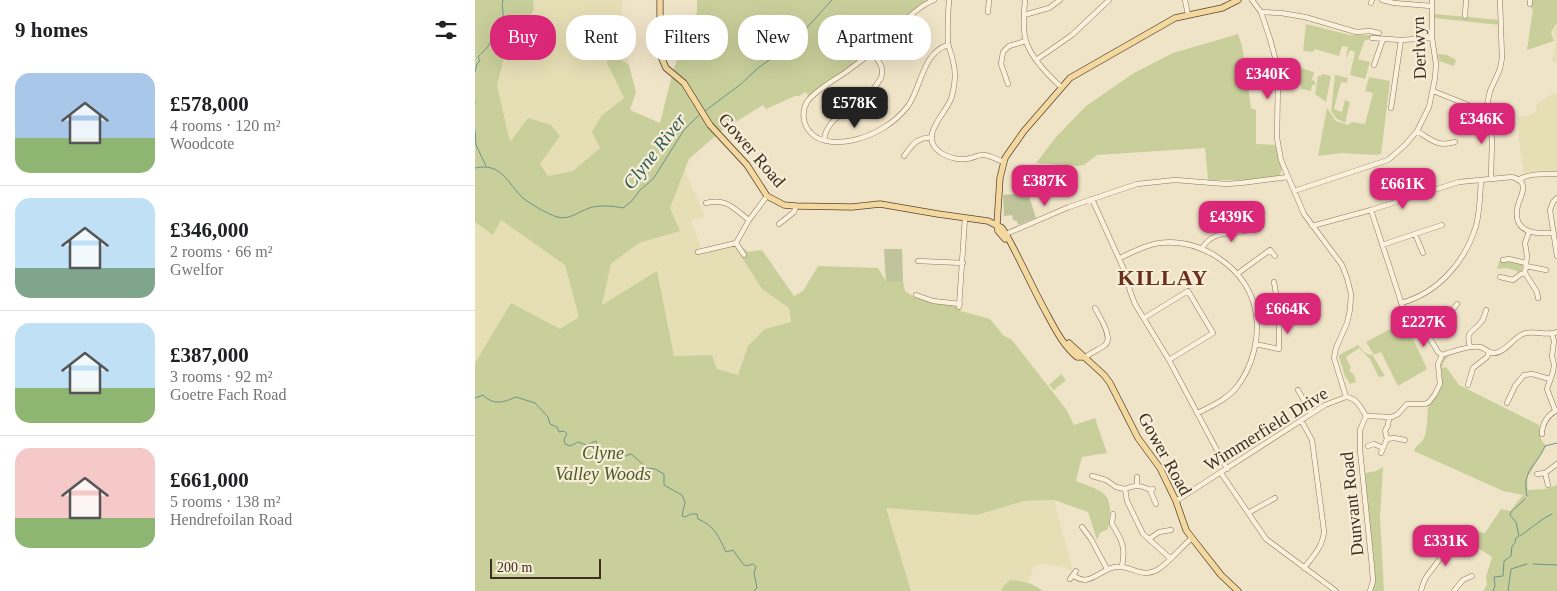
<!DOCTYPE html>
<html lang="en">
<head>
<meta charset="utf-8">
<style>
  :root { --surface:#fff; --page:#f2f2f2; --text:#202124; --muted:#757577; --line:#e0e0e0; --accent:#db2777 }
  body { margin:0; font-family:"Times New Roman",serif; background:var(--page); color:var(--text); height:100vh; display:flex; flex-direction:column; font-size:19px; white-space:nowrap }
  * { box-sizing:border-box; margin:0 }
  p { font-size:16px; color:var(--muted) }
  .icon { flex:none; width:28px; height:28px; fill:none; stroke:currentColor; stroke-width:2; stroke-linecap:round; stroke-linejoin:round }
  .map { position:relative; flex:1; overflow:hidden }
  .sheet { display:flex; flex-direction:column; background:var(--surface); width:475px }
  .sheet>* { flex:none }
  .top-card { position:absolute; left:15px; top:15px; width:475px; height:45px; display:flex; gap:10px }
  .scale { position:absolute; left:15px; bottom:12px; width:111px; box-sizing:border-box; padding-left:5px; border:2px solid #3d2e20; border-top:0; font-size:14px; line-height:18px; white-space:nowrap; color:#3d2e20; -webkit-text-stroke:4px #f7eed8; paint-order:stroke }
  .price { position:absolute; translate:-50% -42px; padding:0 11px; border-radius:10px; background:var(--accent); color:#fff; font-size:16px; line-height:32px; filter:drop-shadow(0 1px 2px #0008) }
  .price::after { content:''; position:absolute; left:50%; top:30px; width:15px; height:11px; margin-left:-8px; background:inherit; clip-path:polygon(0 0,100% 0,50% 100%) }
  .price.on { background:#222; color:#fff }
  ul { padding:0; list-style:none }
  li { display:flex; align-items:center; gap:15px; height:125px; padding:0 15px }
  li+li { border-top:1px solid var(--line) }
  li span { display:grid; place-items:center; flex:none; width:140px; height:100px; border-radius:15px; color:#555 }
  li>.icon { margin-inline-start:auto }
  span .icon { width:60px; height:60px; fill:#fffc; stroke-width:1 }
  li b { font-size:21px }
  h2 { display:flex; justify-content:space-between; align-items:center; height:60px; padding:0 15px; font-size:21px }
  .tag { padding:0 18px; border-radius:20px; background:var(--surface); box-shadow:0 5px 20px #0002; font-size:18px; line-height:45px }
  .tag.on { background:var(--accent); color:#fff }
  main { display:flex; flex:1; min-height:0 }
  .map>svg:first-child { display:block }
  .farmland { fill:#e6deb5 }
  .green { fill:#c9cf9b }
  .cemetery { fill:#bfc49a }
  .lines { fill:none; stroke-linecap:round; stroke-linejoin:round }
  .stream { stroke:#6f938a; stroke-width:1 }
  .minor-casing { stroke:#8d765c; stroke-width:5.5 }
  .major-casing { stroke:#5b4430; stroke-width:7 }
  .minor { stroke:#faf1dc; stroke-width:4.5 }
  .major { stroke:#f3d9a0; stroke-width:5.5 }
  .labels { text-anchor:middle; stroke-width:4.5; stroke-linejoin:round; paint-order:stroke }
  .street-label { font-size:18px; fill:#3d2e20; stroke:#f7eed8 }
  .park-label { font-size:18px; font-style:italic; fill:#4d5a26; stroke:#f7eed8 }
  .water-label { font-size:19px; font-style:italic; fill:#2f5d5a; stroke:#f7eed8 }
  .district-label { font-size:22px; font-weight:bold; letter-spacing:1px; fill:#6b2e1e; stroke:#f7eed8 }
</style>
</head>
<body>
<main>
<section class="sheet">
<h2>9 homes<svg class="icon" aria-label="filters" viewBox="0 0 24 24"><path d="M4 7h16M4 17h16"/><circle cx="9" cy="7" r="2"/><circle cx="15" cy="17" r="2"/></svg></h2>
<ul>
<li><span style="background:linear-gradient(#a9c7e8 65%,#8fb573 0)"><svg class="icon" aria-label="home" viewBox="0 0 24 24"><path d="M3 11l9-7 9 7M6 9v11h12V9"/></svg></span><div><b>£578,000</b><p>4 rooms · 120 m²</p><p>Woodcote</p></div></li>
<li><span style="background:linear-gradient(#bfe0f5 70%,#7fa58c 0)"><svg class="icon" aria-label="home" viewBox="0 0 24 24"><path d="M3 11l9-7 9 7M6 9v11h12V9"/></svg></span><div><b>£346,000</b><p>2 rooms · 66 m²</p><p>Gwelfor</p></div></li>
<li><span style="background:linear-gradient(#bfe0f5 65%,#8fb573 0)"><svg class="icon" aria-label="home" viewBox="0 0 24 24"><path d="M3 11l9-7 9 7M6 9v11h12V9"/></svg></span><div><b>£387,000</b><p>3 rooms · 92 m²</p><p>Goetre Fach Road</p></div></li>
<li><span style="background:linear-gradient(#f6c9c9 70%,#8fb573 0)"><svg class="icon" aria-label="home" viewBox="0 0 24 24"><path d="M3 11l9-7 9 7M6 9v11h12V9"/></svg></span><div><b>£661,000</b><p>5 rooms · 138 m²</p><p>Hendrefoilan Road</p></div></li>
</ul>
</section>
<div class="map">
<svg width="1082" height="591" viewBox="0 0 1082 591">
  <rect width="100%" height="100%" fill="#f0e4c8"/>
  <path class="farmland" d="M 58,0 L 147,0 L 146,29 L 154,65 L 145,59 L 135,71 L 149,98 L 126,116 L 125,148 L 98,171 L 73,176 L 65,164 L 85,136 L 35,143 L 22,85 L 29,58 L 59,10 Z
    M 1082,25 L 1082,63 L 1077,61 L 1081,41 L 1078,32 Z
    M 1079,93 L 1082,95 L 1082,171 L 1068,170 L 1049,173 L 1044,140 L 1043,116 L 1052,116 L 1061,112 L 1062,107 L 1060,106 Z
    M 210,171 L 230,217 L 216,220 L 227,252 L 259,245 L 287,289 L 314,308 L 316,322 L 290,329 L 273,346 L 263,375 L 242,369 L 236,355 L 199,357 L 127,306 L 136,264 L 164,243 L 205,231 L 195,208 Z
    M 26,220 L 91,265 L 104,317 L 86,329 L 0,363 L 0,222 L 18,235 Z
    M 579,500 L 598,571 L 584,566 L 566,564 L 559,566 L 553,582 L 536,580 L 529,585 L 526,591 L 436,591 L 411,508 L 502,515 L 549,501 Z"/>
  <path class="green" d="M 0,0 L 58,0 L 59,10 L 29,58 L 22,85 L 35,142 L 53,118 L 76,125 L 85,136 L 65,164 L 73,176 L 98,171 L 125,148 L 117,132 L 126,116 L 149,98 L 132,63 L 133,53 L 137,51 L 143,52 L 145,59 L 154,65 L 161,92 L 155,110 L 185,123 L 197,75 L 215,23 L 222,12 L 222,0 L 452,0 L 435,12 L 396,50 L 334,97 L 331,92 L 324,96 L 320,96 L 291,109 L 288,105 L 246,131 L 214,159 L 195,208 L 205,231 L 164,243 L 136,264 L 127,305 L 182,271 L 199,356 L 237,355 L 242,369 L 263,375 L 273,346 L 290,329 L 316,322 L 314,308 L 287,289 L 259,245 L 264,244 L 273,252 L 287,250 L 319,296 L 328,291 L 343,266 L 403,268 L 411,281 L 428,281 L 430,291 L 439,297 L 480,305 L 486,311 L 515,319 L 529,336 L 536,339 L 591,409 L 599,425 L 620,418 L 632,453 L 607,457 L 601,481 C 632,493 639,493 633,529 L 625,533 L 622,540 L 613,512 L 579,500 L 549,501 L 502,515 L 411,508 L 436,591 L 0,591 L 0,363 L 36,303 L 85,329 L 104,317 L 90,265 L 26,220 L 18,235 L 0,222 Z
    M 1057,0 L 1082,0 L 1082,23 L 1076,32 L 1079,41 L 1052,50 L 1058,9 L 1056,8 Z
    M 960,14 L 1025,20 L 1025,25 L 959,18 Z
    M 831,24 L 875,35 L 896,35 L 893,40 L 890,40 L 883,59 L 895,62 L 890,79 L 875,75 L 880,52 L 875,50 L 872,57 L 871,57 L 873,47 L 867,46 L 864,56 L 840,49 L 838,52 L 828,51 Z
    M 763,34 L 767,46 L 776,108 L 781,110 L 781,144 L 800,145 L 807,170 L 804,176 L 774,180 L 733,180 L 730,148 L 622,155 L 609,165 L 602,166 L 561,163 L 581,137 L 611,106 L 659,73 L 698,53 Z
    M 963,54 L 972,55 L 981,60 L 979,66 L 964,61 Z
    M 822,67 L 839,72 L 837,80 L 840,81 L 840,85 L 837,85 L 836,91 L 826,89 L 826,84 L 820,82 Z
    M 847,74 L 856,76 L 851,102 L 840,94 L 843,76 L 846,76 Z
    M 860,75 L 873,78 L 872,83 L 866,82 L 859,109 L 867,112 L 870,100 L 875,102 L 870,123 L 862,119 L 856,111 Z
    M 894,77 L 915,81 L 906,154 L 900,155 L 867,153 L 843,156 L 852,108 L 861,121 L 873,125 L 877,122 L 890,124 L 898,93 L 890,91 Z
    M 1033,260 L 1048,264 L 1047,270 L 1044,272 L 1032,268 L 1022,269 L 1024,261 Z
    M 930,321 L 952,369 L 923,386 L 906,352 L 899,355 L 891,342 Z
    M 883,345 L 889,352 L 895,355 L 897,354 L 910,376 L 905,377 L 903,376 L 895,359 L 884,348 L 871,357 L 876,368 L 874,370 L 879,375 L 881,382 L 875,384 L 870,376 L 864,357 L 864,355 Z
    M 974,355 L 968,363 L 967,368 L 971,367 L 984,385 L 1064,425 L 1066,439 L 1071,446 L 1052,478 L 1053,490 L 1070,489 L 1082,485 L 1082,591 L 1008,591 L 1012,585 L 1011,577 L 1017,557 L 997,544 L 1004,532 L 1010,533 L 1026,509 L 1035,511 L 1048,495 L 1028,491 L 939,451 C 941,445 946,444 949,438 C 953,428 952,416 953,405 C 973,389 963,380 966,360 L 969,357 Z
    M 586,374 L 591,380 L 579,390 L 574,385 Z
    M 908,467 L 905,516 L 909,591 L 897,591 L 900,581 L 890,473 L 901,471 Z
    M 536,580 C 548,581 558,583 568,591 L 526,591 L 529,585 Z"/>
  <path class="cemetery" d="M 553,193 L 561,218 L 543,225 L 542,221 L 538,220 L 537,215 L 529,216 L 528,195 Z
    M 427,249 L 428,281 L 411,282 L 409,249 Z"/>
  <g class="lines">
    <path class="stream" d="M 0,72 L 2,64 L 5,61 L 3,57 C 9,50 15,47 17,38 L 22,37 L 21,30 L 27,22 L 24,21 L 28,18 C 29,12 26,6 28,0
      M 0,101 L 0,103
      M 230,111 L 266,84 L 283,68 L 318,43 L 357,0
      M 0,130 L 1,145 L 11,166
      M 0,168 C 27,162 32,183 48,198 C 55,204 73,214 82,217 C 95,221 107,209 118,207 C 129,205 138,206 148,208 L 156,202 L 165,190 L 178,179 L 209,130 L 225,114
      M 0,398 L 8,395 C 19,406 29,402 41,397 L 60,403 L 73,417 L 75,424 L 82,427 L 84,432 L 89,431 L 92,434 L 89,439 L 90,444 L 95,446 L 103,442 L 111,445 L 121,441 C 123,448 131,462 141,461 C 146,460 150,455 156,454 L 172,468 L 180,469 L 189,474 L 189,485 L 207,495 L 210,502 L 207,516 L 210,517 L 216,514 L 222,514 L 223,519 C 239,525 244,537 251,552 L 258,550 L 268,564 L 271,566 L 278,564 L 281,567 L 279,573 L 282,588 L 279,591
      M 1052,496 C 1046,470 1062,466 1070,446 L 1082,443
      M 1045,536 L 1068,519 L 1077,514
      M 1058,564 L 1082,565
      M 1018,591 L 1020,586 L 1019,577 L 1028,576 L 1029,561 L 1036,556 L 1037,546 L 1040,543 L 1041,538 L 1044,536 L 1041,522 L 1035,515 L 1036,512 L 1050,499
      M 1033,591 L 1036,569 L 1052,564"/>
    <g class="minor-casing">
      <path id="minor" d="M 459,0 C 439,8 425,27 410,41 C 398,53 384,62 371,72 C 361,79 338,92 332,102 C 326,112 328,125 336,133 C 346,144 366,143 379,140 C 400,135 420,123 433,106 C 447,86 447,53 473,45
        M 474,0 C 473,14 472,29 473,43 C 474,49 477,55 478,61 C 481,72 480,85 477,96 C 473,113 441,136 466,153 C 474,158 486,161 496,158 C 500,157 503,155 507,155 C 514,154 522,160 529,162
        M 550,0 C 549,13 547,31 552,44 C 558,60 573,75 586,87
        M 710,0 L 713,15
        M 777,0 L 786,12 L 795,39 L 801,61 L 803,80 L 802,138 L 806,160 L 829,214 L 867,265 L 872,278 L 876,294 L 875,310 L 872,323 L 861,348 L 859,358 L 871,397
        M 907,0 L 919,3 L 956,6
        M 896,3 L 897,0
        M 1055,4 L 1055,0
        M 513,12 L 514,0
        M 786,12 L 806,13 L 830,17 L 881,32 L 895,31 L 904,33
        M 549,15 L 574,8 L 585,0
        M 990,16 L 991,0
        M 897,38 L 926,40
        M 561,60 L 597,35 L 634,0
        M 899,65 L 908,39
        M 533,84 L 526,64 L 528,52 L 534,46 L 551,41
        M 958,91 L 1006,110 L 1011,110
        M 916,108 L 926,40 L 957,38
        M 942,131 C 957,140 962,147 980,142
        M 349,140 C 351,118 376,109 392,96 C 398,91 402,84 406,78 C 410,67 403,60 397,53
        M 429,156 C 439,143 440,139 457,137
        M 1016,178 L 1017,139 L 1011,110 L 1015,91 L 1025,69 L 1027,58 L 1025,0
        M 1043,180 C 1054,173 1069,174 1082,174
        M 819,191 L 913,160 L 930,145 L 942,131 L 954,107 L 960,78 L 961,64 L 957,38 L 957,0
        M 1082,198 L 1078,202 L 1075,210 L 1082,256
        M 617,199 L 651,274 L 655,291 L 660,304 L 694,360 L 752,469
        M 231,203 C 252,198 258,208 274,220
        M 896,210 L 930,314
        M 304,224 L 319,212 L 321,206
        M 837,226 L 896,210 L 984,182 L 1037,177 C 1058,182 1043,198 1042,210 C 1039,234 1063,234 1079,233
        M 1054,232 L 1050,243 L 1052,256 L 1050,273 L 1062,292 L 1063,298
        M 531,234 L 594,207 L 662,184 L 700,180 L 751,184 L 766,183 L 813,177
        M 940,234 L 948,253
        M 907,245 L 967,225
        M 727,248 C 742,226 758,238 779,228
        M 223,252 L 261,243
        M 269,255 L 261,243 L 274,220 L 292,196
        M 645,258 C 657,252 671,245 684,243 C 726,238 770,267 780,308 C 786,335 778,367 761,388 C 751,400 736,406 723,413
        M 1028,260 L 1034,259 L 1051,263
        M 443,261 L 488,263
        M 1051,266 L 1071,270
        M 762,274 L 795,250 L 800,256
        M 1025,277 L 1038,280 L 1046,274 L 1050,273
        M 441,295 L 458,301 L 485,304
        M 926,303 C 963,293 990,262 1001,226 C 1005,211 1005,195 1006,180
        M 484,307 L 490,218
        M 669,318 L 713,291 L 738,333 L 694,360
        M 948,327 L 963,352 L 967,355
        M 950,331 L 958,324 L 972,318 L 982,304
        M 1077,334 L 1079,341 L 1077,356 L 1079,365 L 1078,372 L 1072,389 L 1080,410
        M 780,344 L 804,349 L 804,312 L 799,282
        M 995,347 C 990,330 998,333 1006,322 C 1009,319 1010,314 1011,310
        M 610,358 C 616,352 624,350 630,345 C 639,338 624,316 620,308
        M 993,385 L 998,368 L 1012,357 L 1014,352
        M 823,390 L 836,413
        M 871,397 C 882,398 886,408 891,416 L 917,417 L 923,414 L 932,404 L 950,404 L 954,402 L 960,394 L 965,384 L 963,364 L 967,355 C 975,352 997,345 1005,347 C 1010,348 1013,353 1019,353 C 1030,353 1038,338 1048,334 C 1059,329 1071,337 1082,332
        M 1032,403 L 1040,386 L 1049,375 L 1057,374 L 1075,379
        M 891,416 L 885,430 L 885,450 L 897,567 L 898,581 L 895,591
        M 914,418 L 913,425 L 910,431 L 912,439 L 919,438 L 930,440
        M 826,420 L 837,440 L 849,531 C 848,547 838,556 829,568
        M 1067,434 C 1067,423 1073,415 1082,410
        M 893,446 L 899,444 L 908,448
        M 906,453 L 912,439
        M 746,473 L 791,539 L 861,591
        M 1070,473 L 1082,464
        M 1062,474 L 1070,473 L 1073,485
        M 617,476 L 631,480 L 641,487 L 650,489 L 652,501 L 668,534 L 695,558
        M 662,486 L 662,477
        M 650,489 C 660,485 666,485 675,490 L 678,489
        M 675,490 L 681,504
        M 701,501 L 850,405 L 871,397
        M 773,513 L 800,498
        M 638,514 L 637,524 C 647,540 651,548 647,566
        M 607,527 L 616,539 L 632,569
        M 674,539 L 684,532 L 696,530
        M 598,575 C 614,588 624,570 640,567 C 655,564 666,579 682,570 C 693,564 706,547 717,538
        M 595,579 L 601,571
        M 946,591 C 949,576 956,572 964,560 C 970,552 975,544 981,537
        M 979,591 L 988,580 L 997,576"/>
    </g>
    <g class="major-casing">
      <path id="major" d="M 185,0 L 185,51 L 187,59 L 191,68 L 209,83 L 235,125 L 272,165 L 292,196 L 309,205 L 321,206 L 377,207 L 405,204 L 463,214 L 513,221 L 527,228 L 531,234 C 546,261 558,289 573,316 C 581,331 589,346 602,357 L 608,357
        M 530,239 L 523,231 L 522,224 L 525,178 L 530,158 L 549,131 L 595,78 L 700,18 L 747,8 L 763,0
        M 594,343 L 629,375 L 635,383 L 663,438 L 685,468 L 701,501 L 711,530 L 717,538 L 746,575 L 763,591"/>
    </g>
    <use href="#minor" class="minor"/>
    <use href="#major" class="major"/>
  </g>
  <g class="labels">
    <g class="street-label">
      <text transform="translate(944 48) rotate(-92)" y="6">Derlwyn</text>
      <text transform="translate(277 150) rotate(49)" y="6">Gower Road</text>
      <text transform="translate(791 429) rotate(-32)" y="6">Wimmerfield Drive</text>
      <text transform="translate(690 454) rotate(61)" y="6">Gower Road</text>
      <text transform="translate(877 504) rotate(-96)" y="6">Dunvant Road</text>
    </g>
    <g class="park-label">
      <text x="128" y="459">Clyne<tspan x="128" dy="21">Valley Woods</tspan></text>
    </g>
    <g class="water-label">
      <text transform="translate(179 151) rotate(-52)" y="7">Clyne River</text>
    </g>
    <g class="district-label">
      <text x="688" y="285">KILLAY</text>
    </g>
  </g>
</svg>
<div class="scale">200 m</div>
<b class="price" style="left:793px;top:100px">£340K</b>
<b class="price on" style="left:380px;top:129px">£578K</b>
<b class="price" style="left:1007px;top:145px">£346K</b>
<b class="price" style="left:570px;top:207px">£387K</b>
<b class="price" style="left:928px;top:210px">£661K</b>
<b class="price" style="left:757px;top:243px">£439K</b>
<b class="price" style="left:813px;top:335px">£664K</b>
<b class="price" style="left:949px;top:348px">£227K</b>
<b class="price" style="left:971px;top:567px">£331K</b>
<div class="top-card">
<a class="tag on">Buy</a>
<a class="tag">Rent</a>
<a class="tag">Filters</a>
<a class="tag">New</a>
<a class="tag">Apartment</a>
</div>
</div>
</main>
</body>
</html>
